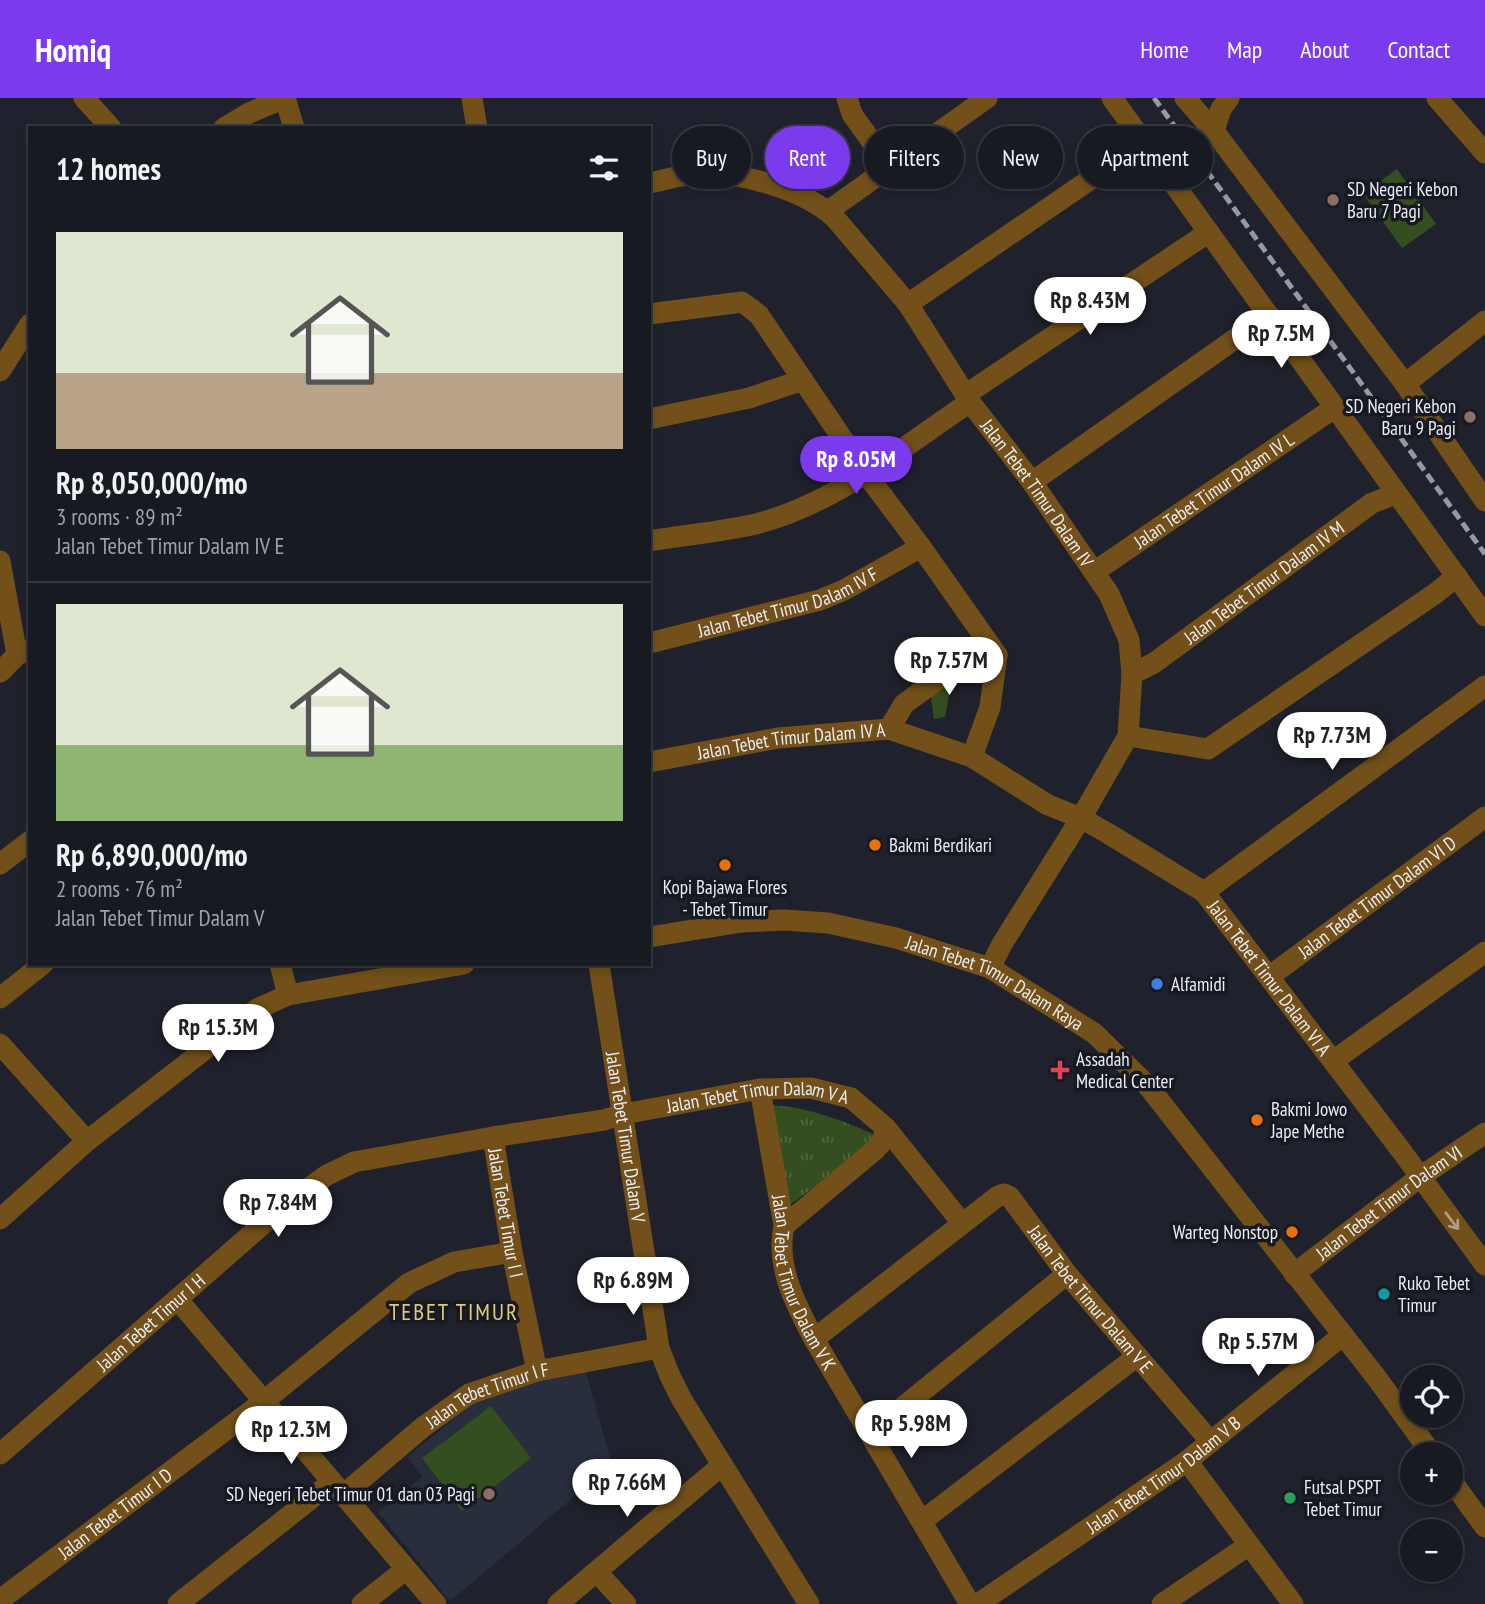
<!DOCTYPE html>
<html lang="en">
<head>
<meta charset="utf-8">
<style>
  :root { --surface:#171a21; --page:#20232a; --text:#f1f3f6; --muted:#9ea1a5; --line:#36383f; --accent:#7c3aed }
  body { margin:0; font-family:"PT Sans Narrow",sans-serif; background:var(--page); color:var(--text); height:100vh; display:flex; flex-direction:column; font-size:26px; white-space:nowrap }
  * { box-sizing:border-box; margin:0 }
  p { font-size:23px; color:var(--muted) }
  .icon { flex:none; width:38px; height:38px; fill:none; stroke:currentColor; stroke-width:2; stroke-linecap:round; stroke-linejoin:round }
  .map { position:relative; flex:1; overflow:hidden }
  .panel { position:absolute; left:28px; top:28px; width:623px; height:840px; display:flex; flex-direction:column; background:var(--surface); border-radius:0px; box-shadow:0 4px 10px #0003,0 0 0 2px var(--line) }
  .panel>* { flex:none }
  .top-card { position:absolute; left:672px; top:28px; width:665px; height:63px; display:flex; gap:14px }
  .controls { position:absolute; left:1400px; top:1267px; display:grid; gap:14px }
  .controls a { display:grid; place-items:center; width:63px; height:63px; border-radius:50%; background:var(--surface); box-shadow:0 4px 10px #0003,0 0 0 2px var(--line); font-size:35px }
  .price { position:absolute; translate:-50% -60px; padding:0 16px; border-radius:24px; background:#fff; color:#222; font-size:23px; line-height:46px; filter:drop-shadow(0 2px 4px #0008) }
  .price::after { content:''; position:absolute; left:50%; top:42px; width:21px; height:16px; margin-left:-10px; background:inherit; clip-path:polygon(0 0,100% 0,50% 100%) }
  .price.on { background:var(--accent); color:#fff }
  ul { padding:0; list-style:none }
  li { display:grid; align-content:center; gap:14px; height:371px; padding:0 28px }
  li+li { border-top:2px solid var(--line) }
  li span { display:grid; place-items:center; height:217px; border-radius:0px; color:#555 }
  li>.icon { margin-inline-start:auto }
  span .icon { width:126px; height:126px; fill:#fffc; stroke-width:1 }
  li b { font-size:30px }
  h2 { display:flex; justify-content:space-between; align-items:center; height:84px; padding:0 28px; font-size:30px }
  .tag { padding:0 24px; border-radius:32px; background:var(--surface); box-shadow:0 4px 10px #0003,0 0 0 2px var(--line); font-size:24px; line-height:63px }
  .tag.on { background:var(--accent); color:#fff }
  header { display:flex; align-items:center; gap:42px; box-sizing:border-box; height:98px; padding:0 35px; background:var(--accent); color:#fff }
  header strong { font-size:33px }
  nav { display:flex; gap:38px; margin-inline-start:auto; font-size:24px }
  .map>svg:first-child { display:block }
  .built { fill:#282e3c }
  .grass { fill:#344e1f }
  .park { fill:url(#park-tufts) }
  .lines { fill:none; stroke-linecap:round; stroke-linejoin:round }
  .minor { stroke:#735019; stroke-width:21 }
  .tertiary { stroke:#735019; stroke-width:21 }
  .rail { stroke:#9699a1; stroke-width:5; stroke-dasharray:10 5; stroke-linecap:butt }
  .oneway { stroke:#ae9e86 }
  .education-dot { fill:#8d6e63; stroke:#161922; stroke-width:2.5 }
  .food-dot { fill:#e8710a; stroke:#161922; stroke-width:2.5 }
  .shop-dot { fill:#3f7fe0; stroke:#161922; stroke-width:2.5 }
  .health-dot { fill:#e0444e; stroke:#161922; stroke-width:2.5 }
  .culture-dot { fill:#0f9aa8; stroke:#161922; stroke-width:2.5 }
  .leisure-dot { fill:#2e9e5b; stroke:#161922; stroke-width:2.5 }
  .labels { text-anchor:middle; stroke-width:7; stroke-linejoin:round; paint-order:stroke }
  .poi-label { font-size:19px; fill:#eaedf3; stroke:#161922; text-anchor:start }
  .street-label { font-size:19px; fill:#eaedf3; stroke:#161922 }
  .quarter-label { font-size:23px; letter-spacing:2px; fill:#dec97c; stroke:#161922 }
</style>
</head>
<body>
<header>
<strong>Homiq</strong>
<nav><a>Home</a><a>Map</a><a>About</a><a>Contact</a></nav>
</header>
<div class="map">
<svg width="1485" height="1506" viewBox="0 0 1485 1506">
  <defs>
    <pattern id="park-tufts" width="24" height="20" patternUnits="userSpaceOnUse" patternTransform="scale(1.75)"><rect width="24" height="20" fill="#344e1f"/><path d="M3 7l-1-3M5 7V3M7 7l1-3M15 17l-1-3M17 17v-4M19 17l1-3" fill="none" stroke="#526840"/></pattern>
  </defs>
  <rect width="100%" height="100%" fill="#1f222c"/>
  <path class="built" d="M 585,1270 L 612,1367 L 450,1503 L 378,1414 L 423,1378 L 407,1359 L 480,1300 Z"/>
  <path class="grass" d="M 1397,71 L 1436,126 L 1402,150 L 1363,96 Z
    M 951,586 L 945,619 L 934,621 L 930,592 Z
    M 491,1308 L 531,1360 L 462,1413 L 422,1360 Z"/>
  <path class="park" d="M 768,1007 C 810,1009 844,1023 882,1040 L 788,1108 Z"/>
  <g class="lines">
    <g class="minor">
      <path d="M 84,0 L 111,30"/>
      <path d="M 472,0 L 477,30"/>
      <path d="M 847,0 L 852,16 L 889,68"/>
      <path d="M 1185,0 L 1214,33"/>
      <path d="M 1229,0 L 1221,11 L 1214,33 L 1405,286 L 1485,403"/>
      <path d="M 1437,0 L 1485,55"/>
      <path d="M 224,30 L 249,15 L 285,0"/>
      <path id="s1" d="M 649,85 C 666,82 686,75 703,75 C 744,75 805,92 835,120 L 908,206 L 970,304 L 1032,384 L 1109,496 L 1129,542 L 1132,576 L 1128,638 L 1081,720 L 1002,846 L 990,870"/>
      <path d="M 828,113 L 987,0"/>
      <path d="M 908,206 L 1145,44"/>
      <path d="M 649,216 L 742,204 L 759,217 L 867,377 L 921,449 L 997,557 L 990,609 L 972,659"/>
      <path d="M 0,273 L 30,226"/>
      <path d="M 1405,286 L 1485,223"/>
      <path d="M 965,297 L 1209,134"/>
      <path d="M 649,321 L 749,300 L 803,282"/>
      <path d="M 1032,384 L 1269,217"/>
      <path d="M 649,443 C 684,437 721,434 756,426 C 837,405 901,350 970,304"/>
      <path d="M 0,463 L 17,557"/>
      <path id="s2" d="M 1094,474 L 1334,310"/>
      <path id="s3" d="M 649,545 L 820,502 L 844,492 L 921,449"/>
      <path d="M 0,574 L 17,557 L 28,552"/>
      <path id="s4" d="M 1132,576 L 1154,565 L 1372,405 L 1396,396"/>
      <path d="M 889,631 L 904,606 L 937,582 L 997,557"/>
      <path d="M 1128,638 L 1208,651 L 1436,495 L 1457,478"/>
      <path id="s5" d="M 649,664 L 778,640 L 889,631 L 972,659 L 1048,707 L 1081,720 L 1109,736 L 1204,794 L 1403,1055 L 1485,1167"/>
      <path d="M 0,766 L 30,743"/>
      <path d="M 1204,794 L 1485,588"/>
      <path d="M 280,866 L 288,897"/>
      <path id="s6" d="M 599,866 L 659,1250 L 670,1278 L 682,1302 L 809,1506"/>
      <path id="s7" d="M 1270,878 L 1485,719"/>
      <path d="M 0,900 L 43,866"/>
      <path d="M 0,946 L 87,1043"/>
      <path d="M 1333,963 L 1485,854"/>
      <path id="s8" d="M 760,991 L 784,1128 C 775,1168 796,1207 814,1241 L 970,1506"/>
      <path id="s9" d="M 493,1039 L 512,1154 L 537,1273"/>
      <path d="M 784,1128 L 876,1051 L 882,1044 L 886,1030"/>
      <path id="s10" d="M 1294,1176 L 1420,1079 L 1485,1035"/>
      <path d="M 178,1202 L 436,1506"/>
      <path id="s11" d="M 814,1241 L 998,1098 L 1004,1096 L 1010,1099 L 1067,1176 L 1211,1344"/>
      <path d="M 871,1335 L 1067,1176"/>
      <path id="s12" d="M 0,1356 L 278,1113 L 327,1077 L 354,1064 L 493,1039 L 604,1022 L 623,1016 L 760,991 L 811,990 L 851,1000 L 886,1030 L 962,1125"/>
      <path d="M 1187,1363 L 1293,1506"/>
      <path id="s13" d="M 343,1397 L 423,1329 L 469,1296 L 537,1273 L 659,1250"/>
      <path d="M 922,1423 L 1136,1259"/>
      <path d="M 597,1474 L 626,1506"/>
      <path id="s14" d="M 0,1502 L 264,1303 L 409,1185 L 454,1164 L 512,1154"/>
      <path d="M 178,1506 L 332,1384"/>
      <path d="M 362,1506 L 406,1471"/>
      <path d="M 558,1506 L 721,1368"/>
      <path id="s15" d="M 978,1506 L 1187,1363 L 1343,1237"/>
      <path d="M 1162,1506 L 1249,1447"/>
    </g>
    <g class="tertiary">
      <path d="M 285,0 L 294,30"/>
      <path d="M 1112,0 L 1485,518"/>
      <path id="s16" d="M 649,839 L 742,824 L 784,822 L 828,825 L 896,840 L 990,870 L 1094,935 L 1148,988 L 1376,1279 L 1432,1356"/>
      <path d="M 0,1121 L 87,1043 L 257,911 L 288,897 L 464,866"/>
      <path d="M 1451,1382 L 1485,1429"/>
    </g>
    <path class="rail" d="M 1154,0 L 1485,456"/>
  </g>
  <defs><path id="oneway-shaft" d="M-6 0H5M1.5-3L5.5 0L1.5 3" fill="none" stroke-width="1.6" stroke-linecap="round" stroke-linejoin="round" transform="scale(1.75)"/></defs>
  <use class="oneway" href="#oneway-shaft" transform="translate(1452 1123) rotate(53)"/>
  <g class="education-dot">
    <circle cx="1333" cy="102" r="7"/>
    <circle cx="1470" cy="319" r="7"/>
    <circle cx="489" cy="1396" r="7"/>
  </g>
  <g class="food-dot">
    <circle cx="875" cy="747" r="7"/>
    <circle cx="725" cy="767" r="7"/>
    <circle cx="1257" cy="1022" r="7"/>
    <circle cx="1292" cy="1134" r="7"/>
  </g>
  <circle class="shop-dot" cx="1157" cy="886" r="7"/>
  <path class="health-dot" d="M1056.5 961.5h7v7h7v7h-7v7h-7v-7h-7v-7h7z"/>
  <circle class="culture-dot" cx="1384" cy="1196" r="7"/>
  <circle class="leisure-dot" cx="1290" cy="1400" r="7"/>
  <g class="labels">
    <g class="poi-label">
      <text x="1347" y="98">SD Negeri Kebon<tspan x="1347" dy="22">Baru 7 Pagi</tspan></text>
      <text x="1456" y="315" text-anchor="end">SD Negeri Kebon<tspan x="1456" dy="22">Baru 9 Pagi</tspan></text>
      <text x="889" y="754">Bakmi Berdikari</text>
      <text x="725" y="796" text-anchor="middle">Kopi Bajawa Flores<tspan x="725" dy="22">- Tebet Timur</tspan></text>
      <text x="1171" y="893">Alfamidi</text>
      <text x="1076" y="968">Assadah<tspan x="1076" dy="22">Medical Center</tspan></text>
      <text x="1271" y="1018">Bakmi Jowo<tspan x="1271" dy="22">Jape Methe</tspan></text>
      <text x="1278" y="1141" text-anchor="end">Warteg Nonstop</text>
      <text x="1398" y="1192">Ruko Tebet<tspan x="1398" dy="22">Timur</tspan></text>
      <text x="1304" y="1396">Futsal PSPT<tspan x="1304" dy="22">Tebet Timur</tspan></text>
      <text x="475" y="1403" text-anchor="end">SD Negeri Tebet Timur 01 dan 03 Pagi</text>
    </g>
    <g class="street-label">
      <text dy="7" stroke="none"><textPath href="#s2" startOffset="145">Jalan Tebet Timur Dalam IV L</textPath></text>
      <text dy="7" stroke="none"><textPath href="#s1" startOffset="539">Jalan Tebet Timur Dalam IV</textPath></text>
      <text dy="7" stroke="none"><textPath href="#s4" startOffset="161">Jalan Tebet Timur Dalam IV M</textPath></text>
      <text dy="7" stroke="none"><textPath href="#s3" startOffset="145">Jalan Tebet Timur Dalam IV F</textPath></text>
      <text dy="7" stroke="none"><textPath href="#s5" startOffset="144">Jalan Tebet Timur Dalam IV A</textPath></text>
      <text dy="7" stroke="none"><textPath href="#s7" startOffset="133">Jalan Tebet Timur Dalam VI D</textPath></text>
      <text dy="7" stroke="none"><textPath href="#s5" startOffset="707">Jalan Tebet Timur Dalam VI A</textPath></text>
      <text dy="7" stroke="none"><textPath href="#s16" startOffset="359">Jalan Tebet Timur Dalam Raya</textPath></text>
      <text dy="7" stroke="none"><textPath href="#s12" startOffset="870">Jalan Tebet Timur Dalam V A</textPath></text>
      <text dy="7" stroke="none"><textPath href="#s6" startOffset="175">Jalan Tebet Timur Dalam V</textPath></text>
      <text dy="7" stroke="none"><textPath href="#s10" startOffset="119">Jalan Tebet Timur Dalam VI</textPath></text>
      <text dy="7" stroke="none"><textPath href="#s9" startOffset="77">Jalan Tebet Timur I I</textPath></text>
      <text dy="7" stroke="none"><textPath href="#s8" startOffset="200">Jalan Tebet Timur Dalam V K</textPath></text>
      <text dy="7" stroke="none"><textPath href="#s11" startOffset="376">Jalan Tebet Timur Dalam V E</textPath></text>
      <text dy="7" stroke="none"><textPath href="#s12" startOffset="200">Jalan Tebet Timur I H</textPath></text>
      <text dy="7" stroke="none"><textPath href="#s13" startOffset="178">Jalan Tebet Timur I F</textPath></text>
      <text dy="7" stroke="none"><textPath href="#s15" startOffset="226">Jalan Tebet Timur Dalam V B</textPath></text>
      <text dy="7" stroke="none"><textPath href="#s14" startOffset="144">Jalan Tebet Timur I D</textPath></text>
    </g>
    <g class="quarter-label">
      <text x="454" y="1222">TEBET TIMUR</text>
    </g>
  </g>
</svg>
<div class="controls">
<a><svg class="icon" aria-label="locate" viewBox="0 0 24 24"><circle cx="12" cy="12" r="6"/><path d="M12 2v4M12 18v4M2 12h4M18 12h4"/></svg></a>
<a>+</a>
<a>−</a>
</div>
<b class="price" style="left:1090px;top:239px">Rp 8.43M</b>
<b class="price" style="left:1281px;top:272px">Rp 7.5M</b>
<b class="price on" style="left:856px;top:398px">Rp 8.05M</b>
<b class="price" style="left:949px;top:599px">Rp 7.57M</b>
<b class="price" style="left:1332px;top:674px">Rp 7.73M</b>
<b class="price" style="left:218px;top:966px">Rp 15.3M</b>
<b class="price" style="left:278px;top:1141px">Rp 7.84M</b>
<b class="price" style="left:633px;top:1219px">Rp 6.89M</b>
<b class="price" style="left:1258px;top:1280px">Rp 5.57M</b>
<b class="price" style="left:911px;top:1362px">Rp 5.98M</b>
<b class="price" style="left:291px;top:1368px">Rp 12.3M</b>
<b class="price" style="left:627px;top:1421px">Rp 7.66M</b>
<div class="top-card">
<a class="tag">Buy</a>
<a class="tag on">Rent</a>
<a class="tag">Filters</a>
<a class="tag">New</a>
<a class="tag">Apartment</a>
</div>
<section class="panel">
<h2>12 homes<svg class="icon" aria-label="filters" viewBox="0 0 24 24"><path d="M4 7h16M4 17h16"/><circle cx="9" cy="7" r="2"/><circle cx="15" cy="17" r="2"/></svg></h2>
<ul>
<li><span style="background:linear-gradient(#dfe7d0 65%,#b9a48a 0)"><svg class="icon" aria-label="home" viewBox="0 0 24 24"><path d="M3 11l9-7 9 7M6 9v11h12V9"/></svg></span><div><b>Rp 8,050,000/mo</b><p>3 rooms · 89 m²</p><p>Jalan Tebet Timur Dalam IV E</p></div></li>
<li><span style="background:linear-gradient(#dfe7d0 65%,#8fb573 0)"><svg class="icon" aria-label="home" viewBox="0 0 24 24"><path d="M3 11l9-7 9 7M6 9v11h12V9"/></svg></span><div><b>Rp 6,890,000/mo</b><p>2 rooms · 76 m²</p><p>Jalan Tebet Timur Dalam V</p></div></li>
</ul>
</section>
</div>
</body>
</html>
